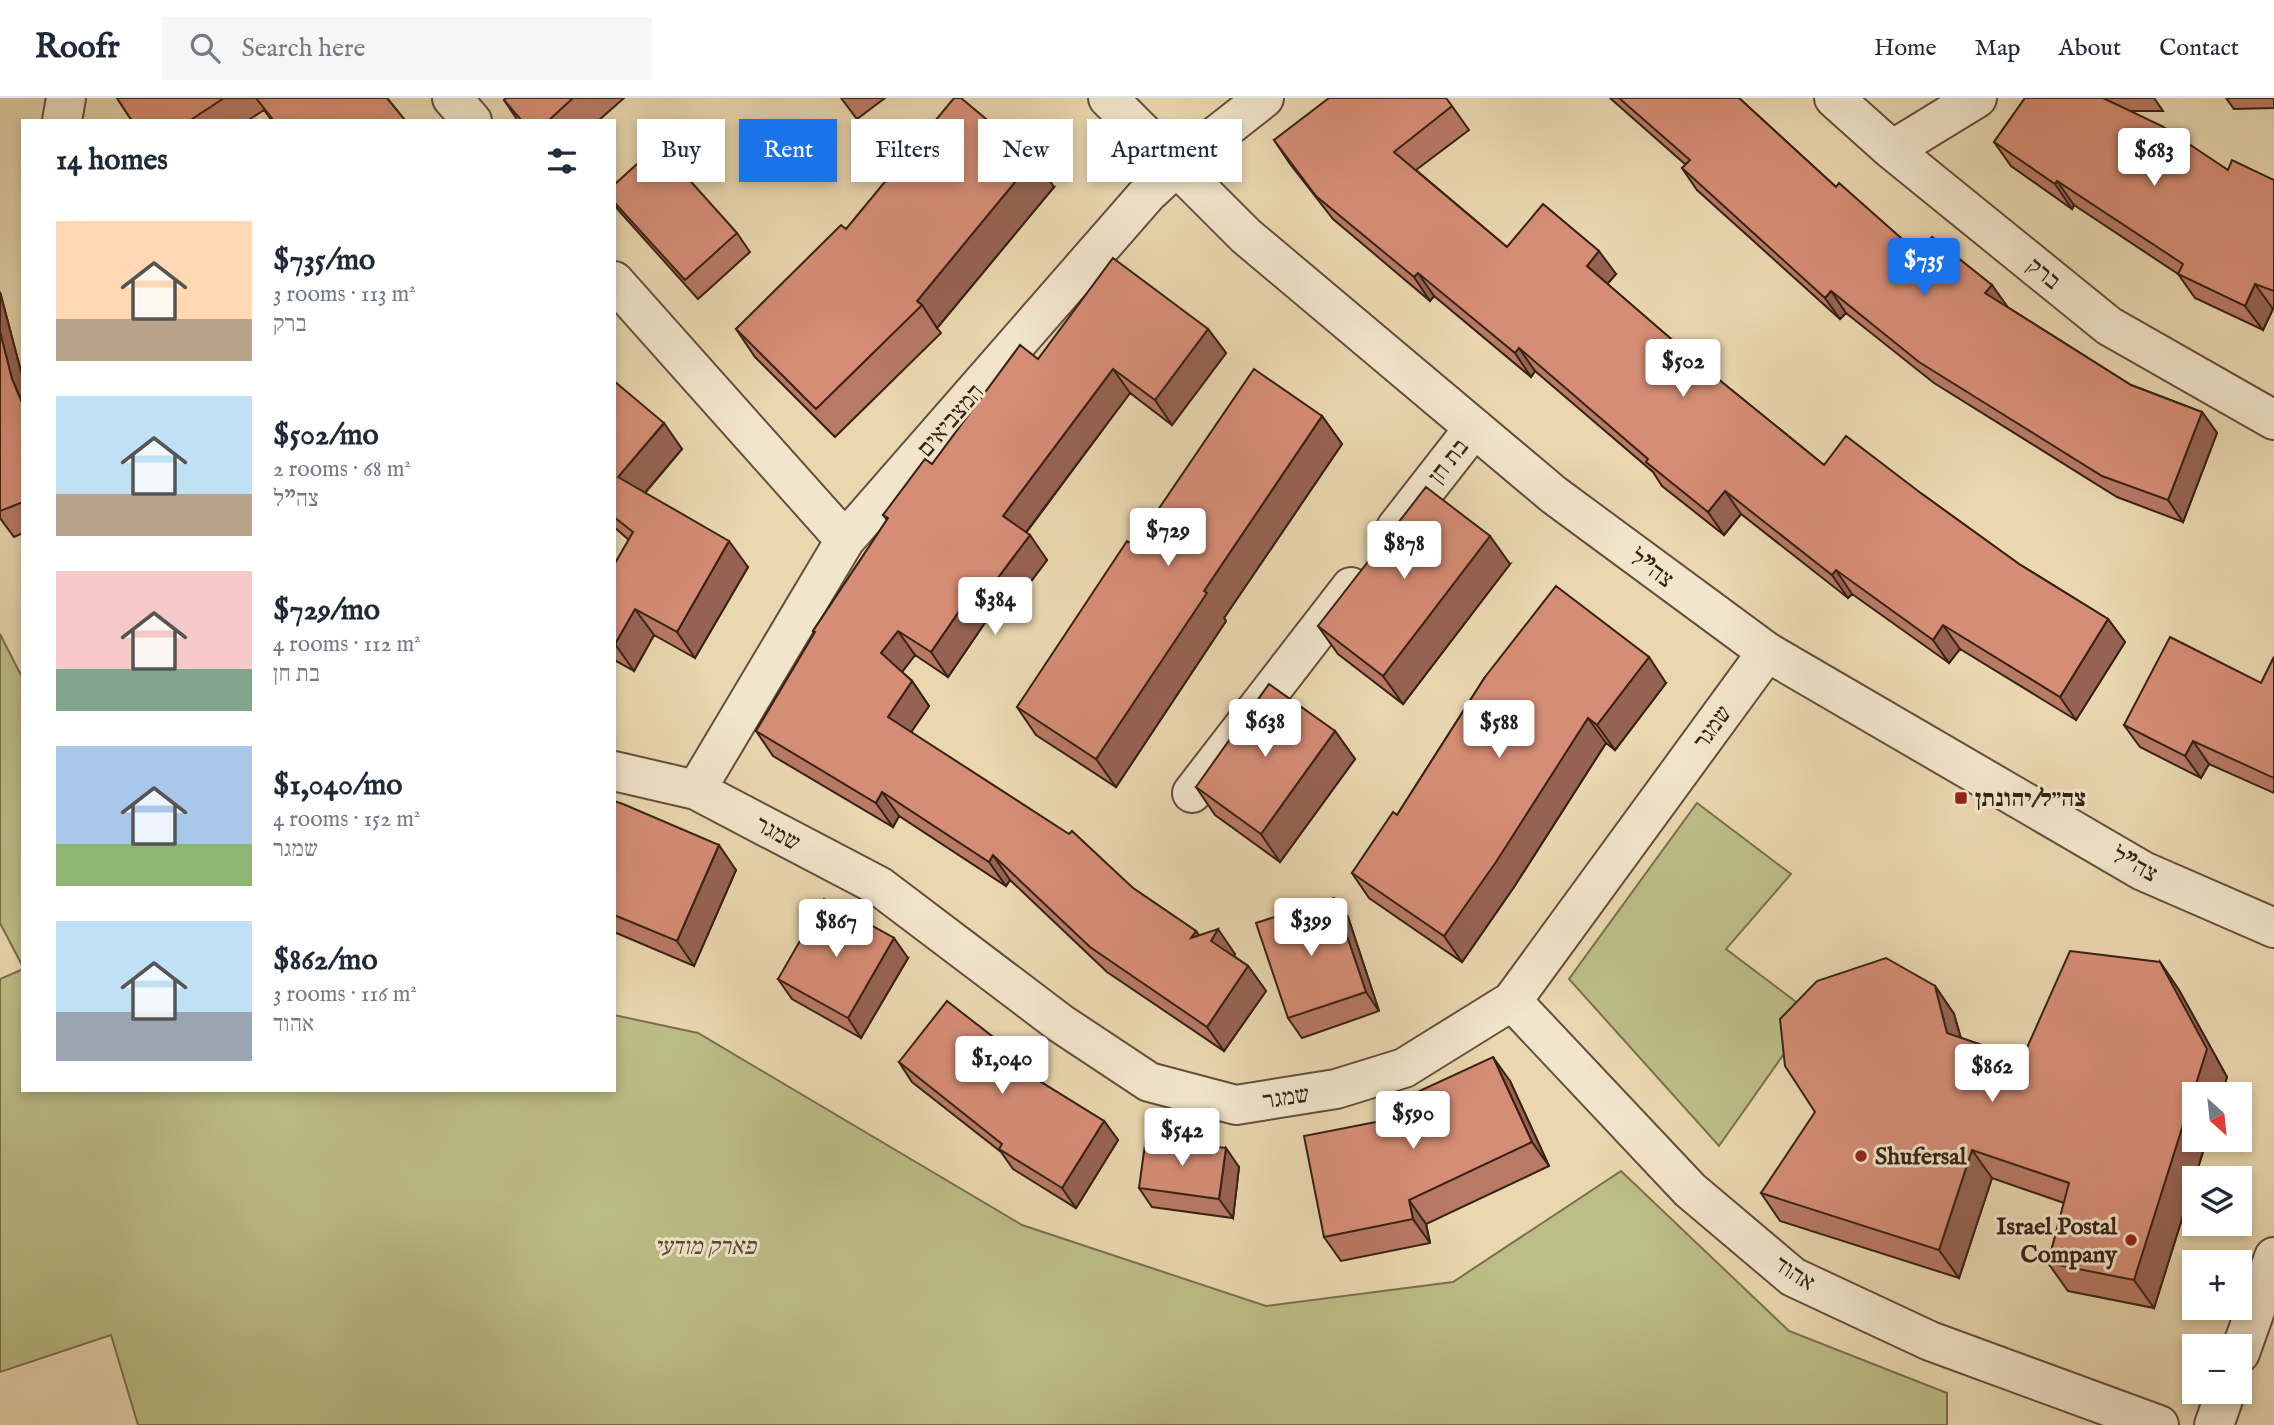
<!DOCTYPE html>
<html lang="en">
<head>
<meta charset="utf-8">
<style>
  :root { --surface:#fff; --page:#f6f6f7; --text:#1f2937; --muted:#747a83; --line:#e0e1e3; --accent:#1a73e8 }
  body { margin:0; font-family:"IM FELL English","Frank Ruhl Libre",serif; background:var(--page); color:var(--text); height:100vh; display:flex; flex-direction:column; font-size:26px; white-space:nowrap }
  * { box-sizing:border-box; margin:0 }
  p { font-size:23px; color:var(--muted) }
  .icon { flex:none; width:38px; height:38px; fill:none; stroke:currentColor; stroke-width:2; stroke-linecap:round; stroke-linejoin:round }
  .map { position:relative; flex:1; overflow:hidden }
  .side { position:absolute; left:21px; top:21px; width:595px; height:973px; display:flex; flex-direction:column; background:var(--surface); border-radius:0px; box-shadow:0 4px 10px #0003 }
  .side>* { flex:none }
  .guide { position:absolute; left:637px; top:21px; width:665px; height:63px; display:flex; gap:14px }
  .needle { width:46px; rotate:153deg }
  .buttons { position:absolute; left:2182px; top:984px; display:grid; gap:14px }
  .buttons a { display:grid; place-items:center; width:70px; height:70px; border-radius:0px; background:var(--surface); box-shadow:0 4px 10px #0003; font-size:35px }
  .price { position:absolute; translate:-50% -60px; padding:0 16px; border-radius:7px; background:#fff; color:#222; font-size:23px; line-height:46px; filter:drop-shadow(0 2px 4px #0008) }
  .price::after { content:''; position:absolute; left:50%; top:42px; width:21px; height:16px; margin-left:-10px; background:inherit; clip-path:polygon(0 0,100% 0,50% 100%) }
  .price.current { background:var(--accent); color:#fff }
  ul { padding:0; list-style:none }
  li { display:flex; align-items:center; gap:21px; height:175px; padding:0 35px }
  li span { display:grid; place-items:center; flex:none; width:196px; height:140px; border-radius:0px; color:#555 }
  li>.icon { margin-inline-start:auto }
  span .icon { width:84px; height:84px; fill:#fffc; stroke-width:1 }
  li b { font-size:30px }
  h2 { display:flex; justify-content:space-between; align-items:center; height:84px; padding:0 35px; font-size:30px }
  .pill { padding:0 24px; border-radius:0px; background:var(--surface); box-shadow:0 4px 10px #0003; font-size:24px; line-height:63px }
  .pill.current { background:var(--accent); color:#fff }
  header { display:flex; align-items:center; gap:42px; box-sizing:border-box; height:98px; padding:0 35px; background:var(--surface); border-bottom:2px solid var(--line) }
  header strong { font-size:33px }
  nav { display:flex; gap:38px; margin-inline-start:auto; font-size:24px }
  .search { width:490px; height:63px; background:var(--page); display:flex; align-items:center; gap:18px; box-sizing:border-box; padding:0 24px; border-radius:0px; color:var(--muted); font-size:26px }
  .map>svg:first-child { display:block }
  .green { fill:#bcbd87; stroke:#7a6f4e; stroke-width:2 }
  .lines { fill:none; stroke-linecap:round; stroke-linejoin:round }
  .minor-casing { stroke:#644e3c; stroke-width:42 }
  .tertiary-casing { stroke:#644e3c; stroke-width:42 }
  .minor { stroke:#f1e5cb; stroke-width:38 }
  .tertiary { stroke:#f1e5cb; stroke-width:38 }
  .wall { fill:#b87965; stroke:#372115; stroke-width:2 }
  .shaded-wall { fill:#966352; stroke:#372115; stroke-width:2 }
  .building { fill:#d68d75; stroke:#372115; stroke-width:2 }
  .poi-dot { fill:#8f2418; stroke:#f1e5cb; stroke-width:2.5 }
  .labels { text-anchor:middle; stroke-width:6; stroke-linejoin:round; paint-order:stroke }
  .street-label { font-size:24px; fill:#372115; stroke:#f1e5cb }
  .poi-label { font-size:24px; font-weight:bold; fill:#372115; stroke:#f1e5cb; text-anchor:start }
  .park-label { font-size:24px; font-style:italic; fill:#584832; stroke:#f1e5cb }
</style>
</head>
<body>
<header>
<strong>Roofr</strong>
<div class="search"><svg class="icon" aria-label="search" viewBox="0 0 24 24"><circle cx="10" cy="10" r="6"/><path d="M15 15l6 6"/></svg>Search here</div>
<nav><a>Home</a><a>Map</a><a>About</a><a>Contact</a></nav>
</header>
<div class="map">
<svg width="2274" height="1327" viewBox="0 0 2274 1327">
  <rect width="100%" height="100%" fill="#ead7af"/>
  <filter id="stains"><feTurbulence type="fractalNoise" baseFrequency=".00286" numOctaves="4"/><feColorMatrix values="0 0 0 0 .2 0 0 0 0 .09 0 0 0 0 .02 0 0 0 .5 -.17"/></filter>
  <radialGradient id="worn" r=".72"><stop offset=".6" stop-color="#630" stop-opacity="0"/><stop offset="1" stop-color="#630" stop-opacity=".3"/></radialGradient>
  <path class="green" d="M 0,536 L 23,581 L 23,869 L 0,825 Z
    M 1697,705 L 1791,776 L 1726,851 L 1812,916 L 1719,1048 L 1569,881 Z
    M 23,871 L 23,992 L 614,992 L 614,917 L 698,935 L 1022,1127 L 1266,1208 L 1453,1184 L 1621,1073 L 1789,1233 L 1947,1295 L 1947,1327 L 138,1327 L 111,1237 L 0,1274 L 0,881 Z"/>
  <g class="lines">
    <g class="minor-casing">
      <path id="minor" d="M 452,0 L 472,23
        M 1834,0 L 1892,52 L 2109,228 L 2274,322
        M 62,23 L 66,0
        M 1892,52 L 1977,0
        M 614,183 L 845,442
        M 1396,430 L 1474,330
        M 614,673 L 696,692 L 879,788 L 1060,925 L 1149,984 L 1236,1007 L 1336,991 L 1404,970 L 1512,903 L 1767,554
        M 696,692 L 845,442 L 1148,95 L 1175,70 L 1264,0
        M 1192,695 L 1351,489
        M 1512,903 L 1690,1092 L 1793,1179 L 1930,1243 L 2159,1327
        M 2240,1255 L 2274,1159
        M 2214,1327 L 2226,1293"/>
    </g>
    <g class="tertiary-casing">
      <path id="tertiary" d="M 1108,0 L 1246,138 L 1554,397 L 1767,554 L 2143,773 L 2274,830"/>
    </g>
    <use href="#minor" class="minor"/>
    <use href="#tertiary" class="tertiary"/>
  </g>
  <path class="wall" d="M 117,0 L 387,0 L 405,23 L 272,23 L 264,12 L 247,23 L 132,23 Z
    M 506,0 L 624,0 L 598,23 L 518,23 L 504,2 Z
    M 841,0 L 885,0 L 857,21 Z
    M 1610,0 L 1739,0 L 1836,89 L 1918,155 L 1992,187 L 2006,208 L 2131,287 L 2202,314 L 2217,335 L 2183,424 L 2117,399 L 1934,285 L 1846,215 L 1840,221 L 1697,92 L 1682,70 L 1686,67 Z
    M 2025,0 L 2154,0 L 2163,13 L 2131,13 L 2228,72 L 2274,82 L 2274,211 L 2273,211 L 2263,232 L 2195,200 L 2178,176 L 2074,107 L 2072,111 L 2011,68 L 1994,44 Z
    M 2226,0 L 2274,0 L 2274,10 L 2234,11 Z
    M 1452,8 L 1469,32 L 1416,72 L 1507,149 L 1616,176 L 1607,186 L 1707,272 L 1824,367 L 1922,396 L 2019,466 L 2108,521 L 2125,544 L 2076,622 L 1960,551 L 1949,565 L 1852,496 L 1848,500 L 1741,416 L 1724,437 L 1662,388 L 1653,374 L 1535,273 L 1531,279 L 1434,198 L 1430,203 L 1333,121 L 1290,66 L 1274,42 Z
    M 614,87 L 737,135 L 750,154 L 698,201 L 620,114 L 614,107 Z
    M 1054,89 L 937,230 L 941,235 L 835,339 L 755,259 L 736,231 L 846,131 Z
    M 0,194 L 23,281 L 23,435 L 14,439 L 0,420 Z
    M 1208,231 L 1226,255 L 1172,327 L 1130,295 L 1026,435 L 1047,462 L 1005,518 L 995,510 L 948,579 L 915,557 L 902,574 L 912,583 L 929,608 L 911,634 L 1133,790 L 1196,833 L 1199,837 L 1235,856 L 1234,858 L 1248,868 L 1266,893 L 1224,953 L 1107,874 L 1010,782 L 1006,788 L 899,718 L 893,729 L 773,658 L 756,633 L 814,536 L 813,533 L 887,422 L 883,417 L 932,366 L 1038,261 Z
    M 614,283 L 682,351 L 645,395 L 748,469 L 695,560 L 654,537 L 634,573 L 614,562 L 614,467 L 629,442 L 614,429 Z
    M 1322,318 L 1342,346 L 1224,520 L 1226,523 L 1116,689 L 1036,637 L 1017,609 L 1134,447 Z
    M 1510,466 L 1403,606 L 1338,556 L 1318,528 Z
    M 2274,559 L 2274,695 L 2209,666 L 2201,680 L 2140,649 L 2124,627 L 2261,585 Z
    M 1485,579 L 1666,585 L 1615,652 L 1606,645 L 1514,789 L 1462,864 L 1369,800 L 1352,775 L 1397,717 Z
    M 1335,633 L 1355,661 L 1280,764 L 1215,717 L 1196,689 Z
    M 614,703 L 736,772 L 694,868 L 614,834 Z
    M 1348,819 L 1379,913 L 1302,940 L 1288,920 Z
    M 908,860 L 861,940 L 792,901 L 778,881 Z
    M 2160,864 L 2179,892 L 2227,979 L 2194,1041 L 2207,1041 L 2154,1210 L 2068,1193 L 2048,1165 L 2064,1105 L 1992,1080 L 1959,1180 L 1780,1123 L 1761,1095 L 1935,888 L 1954,916 L 1961,940 L 2022,961 Z
    M 899,964 L 1019,969 L 1018,970 L 1104,1023 L 1118,1042 L 1076,1110 L 1013,1071 L 1001,1054 L 912,984 Z
    M 1510,983 L 1549,1068 L 1426,1126 L 1430,1145 L 1341,1163 L 1324,1139 L 1422,1015 Z
    M 1239,1069 L 1233,1120 L 1152,1109 L 1139,1090 Z"/>
  <path class="shaded-wall" d="M 1034,61 L 1054,89 L 937,230 L 922,207 L 917,203 Z
    M 2057,83 L 2074,107 L 2072,111 L 2055,86 Z
    M 1599,153 L 1616,176 L 1603,191 L 1587,168 Z
    M 1418,175 L 1434,198 L 1430,203 L 1414,179 Z
    M 2255,186 L 2273,211 L 2263,232 L 2245,208 Z
    M 1992,187 L 2007,208 L 2000,216 L 1985,195 Z
    M 1831,193 L 1846,215 L 1840,221 L 1825,200 Z
    M 0,194 L 23,281 L 23,307 L 12,281 L 0,234 Z
    M 1208,231 L 1226,255 L 1172,327 L 1155,302 Z
    M 1519,250 L 1535,273 L 1531,279 L 1515,255 Z
    M 1113,271 L 1130,295 L 1020,442 L 1003,418 Z
    M 2202,314 L 2217,335 L 2183,424 L 2168,402 Z
    M 1322,318 L 1342,346 L 1224,520 L 1226,523 L 1116,689 L 1096,661 L 1204,493 Z
    M 664,325 L 682,351 L 636,405 L 618,379 Z
    M 1725,393 L 1741,416 L 1724,437 L 1708,414 Z
    M 1030,437 L 1047,462 L 1005,518 L 988,493 Z
    M 1490,438 L 1510,466 L 1403,606 L 1383,578 Z
    M 729,443 L 748,469 L 695,560 L 677,534 Z
    M 1836,472 L 1852,496 L 1848,500 L 1832,477 Z
    M 978,486 L 995,510 L 948,579 L 931,554 Z
    M 635,511 L 654,537 L 634,573 L 615,546 Z
    M 2108,521 L 2125,544 L 2076,622 L 2060,599 Z
    M 1943,527 L 1960,551 L 1949,565 L 1933,542 Z
    M 898,533 L 915,557 L 898,579 L 881,555 Z
    M 1649,559 L 1666,585 L 1615,652 L 1597,627 Z
    M 912,583 L 929,608 L 905,643 L 888,619 Z
    M 1588,620 L 1606,645 L 1514,789 L 1462,864 L 1444,838 Z
    M 1335,633 L 1355,661 L 1280,764 L 1261,736 Z
    M 2193,643 L 2209,666 L 2201,680 L 2185,658 Z
    M 882,694 L 899,718 L 893,729 L 876,705 Z
    M 719,747 L 736,772 L 694,868 L 677,843 Z
    M 993,757 L 1010,782 L 1006,788 L 989,764 Z
    M 1334,800 L 1348,819 L 1379,913 L 1366,894 Z
    M 1218,831 L 1235,856 L 1228,867 L 1211,843 Z
    M 1196,833 L 1213,857 L 1191,840 Z
    M 894,840 L 908,860 L 861,940 L 848,920 Z
    M 2160,864 L 2179,892 L 2227,979 L 2222,996 L 2194,996 L 2194,1041 L 2207,1041 L 2154,1210 L 2134,1182 Z
    M 1248,868 L 1266,893 L 1224,953 L 1207,929 Z
    M 1935,888 L 1954,916 L 1967,963 L 1947,935 Z
    M 1006,949 L 1019,969 L 1012,977 L 999,958 Z
    M 1493,959 L 1510,983 L 1549,1068 L 1532,1044 Z
    M 1104,1023 L 1118,1042 L 1076,1110 L 1062,1090 Z
    M 1226,1050 L 1239,1069 L 1233,1120 L 1219,1101 Z
    M 1972,1052 L 1992,1080 L 1959,1180 L 1939,1152 Z
    M 1409,1102 L 1426,1126 L 1430,1145 L 1413,1121 Z"/>
  <path class="building" d="M 117,0 L 224,0 L 189,23 L 132,23 Z
    M 256,0 L 387,0 L 405,22 L 274,23 Z
    M 506,0 L 573,0 L 548,23 L 522,23 L 504,2 Z
    M 954,0 L 961,0 L 1034,61 L 917,203 L 922,207 L 816,311 L 736,231 L 841,127 L 846,131 Z
    M 1329,0 L 1446,0 L 1452,8 L 1394,54 L 1507,149 L 1543,106 L 1599,153 L 1587,168 L 1707,272 L 1824,367 L 1846,338 L 1922,396 L 2019,466 L 2108,521 L 2060,599 L 1943,527 L 1933,542 L 1836,472 L 1832,477 L 1725,393 L 1708,414 L 1646,364 L 1648,361 L 1519,250 L 1515,255 L 1418,175 L 1414,179 L 1316,98 L 1274,42 Z
    M 1619,0 L 1739,0 L 1836,89 L 1839,85 L 1918,155 L 1932,139 L 1992,187 L 1985,195 L 2131,287 L 2202,314 L 2168,402 L 2102,378 L 1919,264 L 1831,193 L 1825,200 L 1682,70 L 1690,62 Z
    M 2025,0 L 2103,0 L 2162,28 L 2228,72 L 2232,62 L 2274,82 L 2274,193 L 2255,186 L 2245,208 L 2178,176 L 2183,166 L 2057,83 L 2055,86 L 1994,44 Z
    M 658,47 L 737,135 L 685,182 L 614,104 L 614,87 Z
    M 1113,160 L 1208,231 L 1155,302 L 1113,271 L 1003,418 L 1030,437 L 988,493 L 978,486 L 931,554 L 898,533 L 881,555 L 912,583 L 888,619 L 1069,736 L 1072,733 L 1133,790 L 1196,833 L 1191,840 L 1218,831 L 1211,843 L 1248,868 L 1207,929 L 1090,849 L 993,757 L 989,764 L 882,694 L 876,705 L 756,633 L 815,534 L 813,533 L 888,420 L 883,417 L 925,361 L 932,366 L 1020,247 L 1038,261 Z
    M 0,234 L 12,281 L 23,307 L 23,404 L 0,413 Z
    M 1254,271 L 1322,318 L 1204,493 L 1207,495 L 1096,661 L 1017,609 L 1127,443 L 1134,447 Z
    M 614,283 L 664,325 L 618,379 L 729,443 L 677,534 L 635,511 L 615,546 L 614,546 L 614,467 L 633,434 L 614,419 Z
    M 1426,389 L 1490,438 L 1383,578 L 1318,528 Z
    M 1556,488 L 1649,559 L 1597,627 L 1588,620 L 1496,764 L 1444,838 L 1352,775 L 1393,714 L 1397,717 L 1485,579 Z
    M 2170,539 L 2261,585 L 2274,559 L 2274,680 L 2193,643 L 2185,658 L 2124,627 Z
    M 1269,586 L 1335,633 L 1261,736 L 1196,689 Z
    M 614,703 L 623,706 L 719,747 L 677,843 L 614,817 Z
    M 1334,800 L 1366,894 L 1288,920 L 1256,825 Z
    M 824,801 L 894,840 L 848,920 L 778,881 Z
    M 2070,853 L 2160,864 L 2207,951 L 2134,1182 L 2048,1165 L 2069,1085 L 1972,1052 L 1939,1152 L 1761,1095 L 1815,1014 L 1785,968 L 1780,921 L 1817,883 L 1886,860 L 1935,888 L 1947,935 L 2022,961 Z
    M 947,903 L 1006,949 L 999,958 L 1104,1023 L 1062,1090 L 999,1051 L 1002,1046 L 899,964 Z
    M 1493,959 L 1532,1044 L 1409,1102 L 1413,1121 L 1324,1139 L 1304,1038 L 1422,1015 L 1413,996 Z
    M 1146,1039 L 1226,1050 L 1219,1101 L 1139,1090 Z"/>
  <g class="poi-dot">
    <rect x="1954" y="693" width="14" height="14" rx="3.5"/>
    <circle cx="1861" cy="1058" r="7"/>
    <circle cx="2131" cy="1142" r="7"/>
  </g>
  <g class="labels">
    <g class="street-label">
      <text transform="translate(2044 175) rotate(39)" y="8">ברק</text>
      <text transform="translate(950 322) rotate(-49)" y="8">המצביאים</text>
      <text transform="translate(1448 363) rotate(-52)" y="8">בת חן</text>
      <text transform="translate(1652 470) rotate(36)" y="8">צה"ל</text>
      <text transform="translate(1712 629) rotate(-54)" y="8">שמגר</text>
      <text transform="translate(778 735) rotate(28)" y="8">שמגר</text>
      <text transform="translate(2135 766) rotate(28)" y="8">צה"ל</text>
      <text transform="translate(1286 999) rotate(-9)" y="8">שמגר</text>
      <text transform="translate(1795 1175) rotate(33)" y="8">אהוד</text>
    </g>
    <g class="poi-label">
      <text x="1975" y="708">צה״ל/יהונתן</text>
      <text x="1875" y="1066">Shufersal</text>
      <text x="2117" y="1136" text-anchor="end">Israel Postal<tspan x="2117" dy="28">Company</tspan></text>
    </g>
    <g class="park-label">
      <text x="705" y="1156">פארק מודעי</text>
    </g>
  </g>
  <rect width="100%" height="100%" filter="url(#stains)"/>
  <rect width="100%" height="100%" fill="url(#worn)"/>
</svg>
<div class="buttons">
<a><svg class="needle" viewBox="-14 -14 28 28"><path d="M0-13l5 13h-10z" fill="#e53935"/><path d="M0 13l5-13h-10z" fill="#747a83"/></svg></a>
<a><svg class="icon" aria-label="layers" viewBox="0 0 24 24"><path d="M12 4l9 5-9 5-9-5zM3 14l9 5 9-5"/></svg></a>
<a>+</a>
<a>−</a>
</div>
<b class="price" style="left:2154px;top:90px">$683</b>
<b class="price current" style="left:1924px;top:200px">$735</b>
<b class="price" style="left:1683px;top:301px">$502</b>
<b class="price" style="left:1168px;top:470px">$729</b>
<b class="price" style="left:1404px;top:483px">$878</b>
<b class="price" style="left:995px;top:539px">$384</b>
<b class="price" style="left:1265px;top:661px">$638</b>
<b class="price" style="left:1499px;top:662px">$588</b>
<b class="price" style="left:1311px;top:860px">$399</b>
<b class="price" style="left:836px;top:861px">$867</b>
<b class="price" style="left:1002px;top:998px">$1,040</b>
<b class="price" style="left:1992px;top:1006px">$862</b>
<b class="price" style="left:1413px;top:1053px">$590</b>
<b class="price" style="left:1182px;top:1070px">$542</b>
<div class="guide">
<a class="pill">Buy</a>
<a class="pill current">Rent</a>
<a class="pill">Filters</a>
<a class="pill">New</a>
<a class="pill">Apartment</a>
</div>
<section class="side">
<h2>14 homes<svg class="icon" aria-label="filters" viewBox="0 0 24 24"><path d="M4 7h16M4 17h16"/><circle cx="9" cy="7" r="2"/><circle cx="15" cy="17" r="2"/></svg></h2>
<ul>
<li><span style="background:linear-gradient(#ffd9b3 70%,#b9a48a 0)"><svg class="icon" aria-label="home" viewBox="0 0 24 24"><path d="M3 11l9-7 9 7M6 9v11h12V9"/></svg></span><div><b>$735/mo</b><p>3 rooms · 113 m²</p><p>ברק</p></div></li>
<li><span style="background:linear-gradient(#bfe0f5 70%,#b9a48a 0)"><svg class="icon" aria-label="home" viewBox="0 0 24 24"><path d="M3 11l9-7 9 7M6 9v11h12V9"/></svg></span><div><b>$502/mo</b><p>2 rooms · 68 m²</p><p>צה&quot;ל</p></div></li>
<li><span style="background:linear-gradient(#f6c9c9 70%,#7fa58c 0)"><svg class="icon" aria-label="home" viewBox="0 0 24 24"><path d="M3 11l9-7 9 7M6 9v11h12V9"/></svg></span><div><b>$729/mo</b><p>4 rooms · 112 m²</p><p>בת חן</p></div></li>
<li><span style="background:linear-gradient(#a9c7e8 70%,#8fb573 0)"><svg class="icon" aria-label="home" viewBox="0 0 24 24"><path d="M3 11l9-7 9 7M6 9v11h12V9"/></svg></span><div><b>$1,040/mo</b><p>4 rooms · 152 m²</p><p>שמגר</p></div></li>
<li><span style="background:linear-gradient(#bfe0f5 65%,#9aa5b1 0)"><svg class="icon" aria-label="home" viewBox="0 0 24 24"><path d="M3 11l9-7 9 7M6 9v11h12V9"/></svg></span><div><b>$862/mo</b><p>3 rooms · 116 m²</p><p>אהוד</p></div></li>
</ul>
</section>
</div>
</body>
</html>
